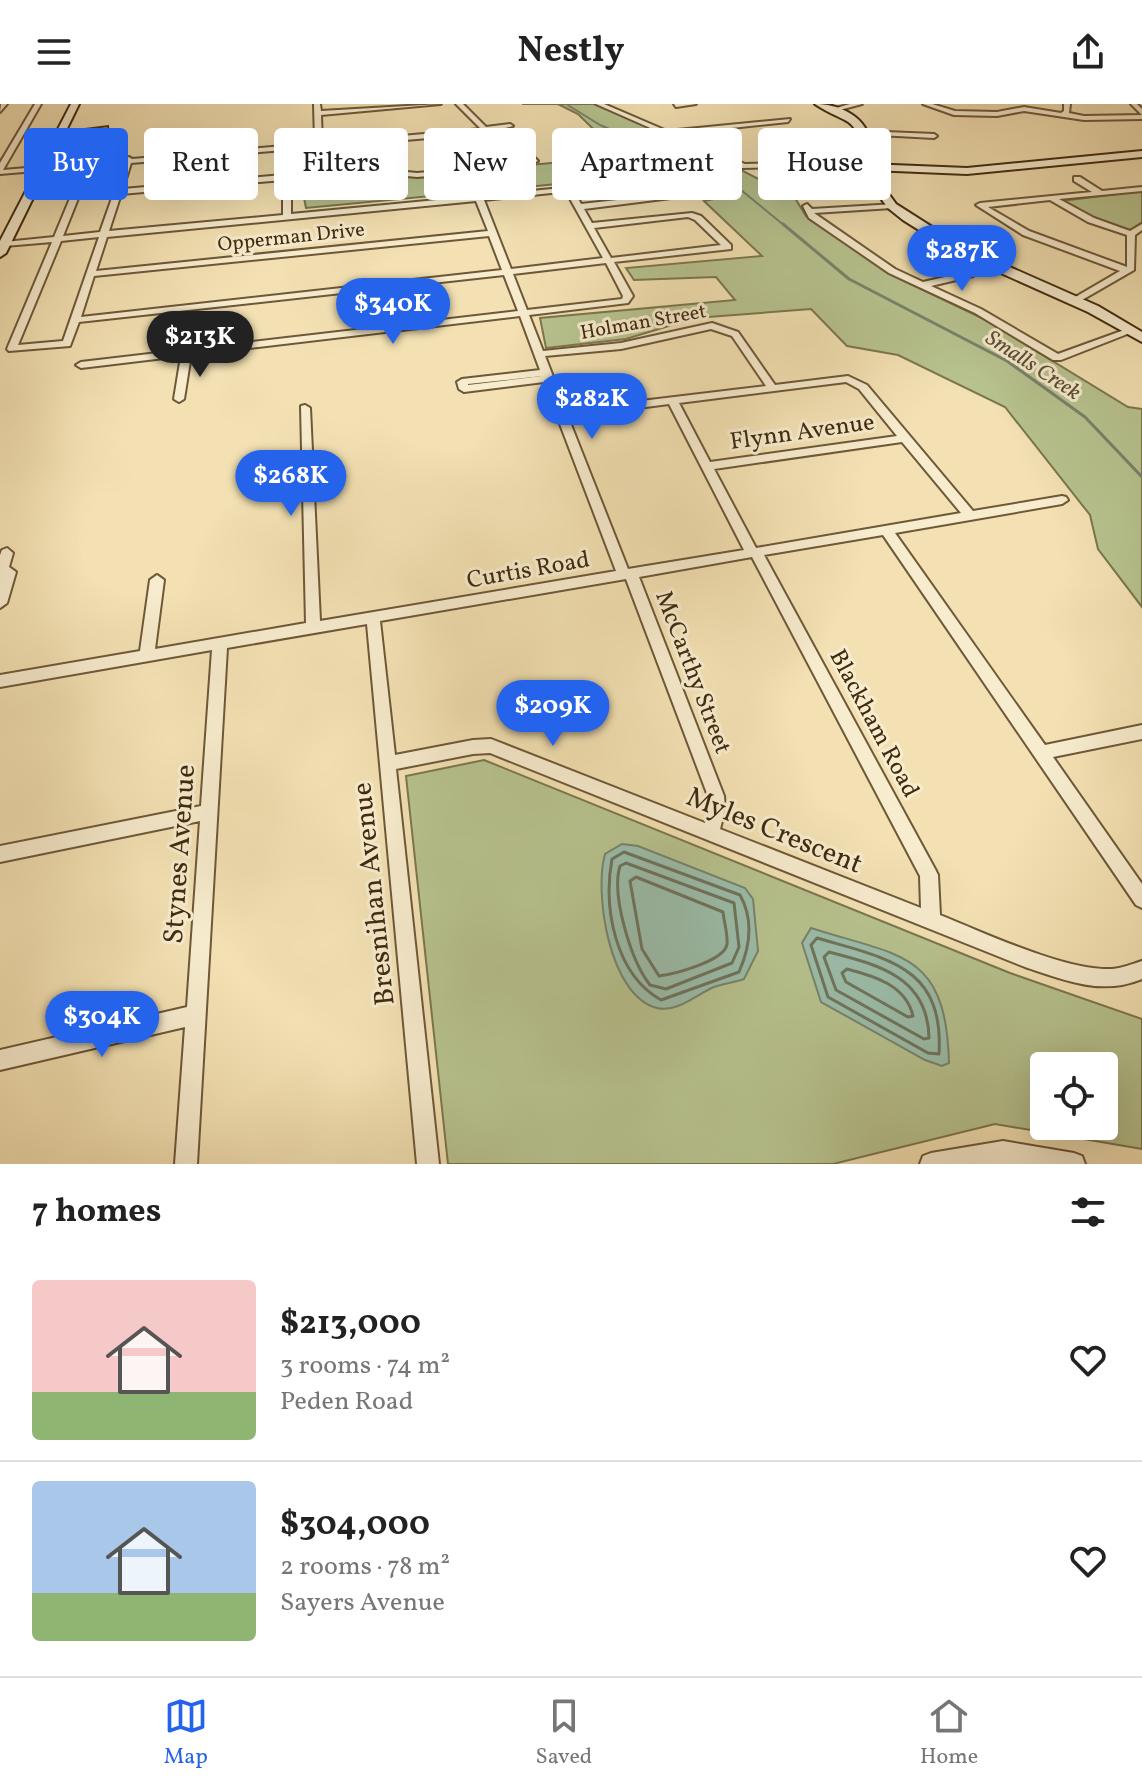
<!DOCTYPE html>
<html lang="en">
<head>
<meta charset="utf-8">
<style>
  :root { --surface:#fff; --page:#f2f2f2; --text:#222; --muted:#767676; --line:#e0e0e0; --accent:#2563eb }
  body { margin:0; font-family:Vollkorn,serif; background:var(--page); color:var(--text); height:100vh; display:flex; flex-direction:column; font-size:30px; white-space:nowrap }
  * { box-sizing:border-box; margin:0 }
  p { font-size:26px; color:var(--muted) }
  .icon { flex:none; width:44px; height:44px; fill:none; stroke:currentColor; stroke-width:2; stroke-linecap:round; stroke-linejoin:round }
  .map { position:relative; height:1060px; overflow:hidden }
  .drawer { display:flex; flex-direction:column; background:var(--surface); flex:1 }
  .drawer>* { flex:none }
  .banner { position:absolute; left:24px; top:24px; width:1094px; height:72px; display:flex; gap:16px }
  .fabs { position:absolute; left:1030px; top:948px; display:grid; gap:16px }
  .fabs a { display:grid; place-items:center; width:88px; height:88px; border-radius:8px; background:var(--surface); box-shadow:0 8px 32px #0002; font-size:40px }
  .price { position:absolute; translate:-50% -68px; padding:0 18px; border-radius:28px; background:var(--accent); color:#fff; font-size:26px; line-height:52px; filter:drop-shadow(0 2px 4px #0008) }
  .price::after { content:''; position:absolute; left:50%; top:48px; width:24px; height:18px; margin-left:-12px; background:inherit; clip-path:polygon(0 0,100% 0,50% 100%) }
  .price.active { background:#222; color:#fff }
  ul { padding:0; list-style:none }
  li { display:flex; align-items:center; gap:24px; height:200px; padding:0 32px }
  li+li { border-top:2px solid var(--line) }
  li span { display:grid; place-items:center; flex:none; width:224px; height:160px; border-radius:8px; color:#555 }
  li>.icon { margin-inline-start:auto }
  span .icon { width:96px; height:96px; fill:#fffc; stroke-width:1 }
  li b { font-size:34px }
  h2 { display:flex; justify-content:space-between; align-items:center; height:96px; padding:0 32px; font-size:34px }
  .chip { padding:0 28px; border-radius:8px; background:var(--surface); box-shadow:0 8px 32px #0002; font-size:28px; line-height:72px }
  .chip.active { background:var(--accent); color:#fff }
  header { display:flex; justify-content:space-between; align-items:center; height:104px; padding:0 32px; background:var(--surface); font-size:36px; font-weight:700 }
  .dock { display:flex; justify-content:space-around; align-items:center; height:112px; border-top:2px solid var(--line); background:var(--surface); font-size:22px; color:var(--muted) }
  .dock a { display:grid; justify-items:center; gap:4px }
  .dock .active { color:var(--accent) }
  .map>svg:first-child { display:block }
  .green { fill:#b7c38f; stroke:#7c764f; stroke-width:2; fill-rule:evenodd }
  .water { fill:#9bbeab; stroke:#77836d; stroke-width:2 }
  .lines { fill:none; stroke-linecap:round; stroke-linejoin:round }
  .shore { stroke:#6e745d; stroke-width:3 }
  .stream-far1 { stroke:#77836d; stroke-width:2 }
  .stream { stroke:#77836d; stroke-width:3 }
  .building { fill:#dbaa80; stroke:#412a0f; stroke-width:2 }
  .street-casing { stroke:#6e5838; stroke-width:4 }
  .secondary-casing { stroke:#412a0f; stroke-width:4 }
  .street { fill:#f7ecce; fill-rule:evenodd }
  .secondary { fill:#f7ecce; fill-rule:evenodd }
  .labels { text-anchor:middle; stroke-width:6; stroke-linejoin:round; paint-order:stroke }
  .far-street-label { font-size:20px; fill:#412a0f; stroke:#f7ecce }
  .far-water-label { font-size:22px; font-style:italic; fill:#584f36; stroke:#f7ecce }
  .street-label { font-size:24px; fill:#412a0f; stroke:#f7ecce }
  .near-street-label { font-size:28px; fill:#412a0f; stroke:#f7ecce }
</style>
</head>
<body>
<header><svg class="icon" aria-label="menu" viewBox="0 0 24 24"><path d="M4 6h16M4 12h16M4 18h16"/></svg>Nestly<svg class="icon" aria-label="share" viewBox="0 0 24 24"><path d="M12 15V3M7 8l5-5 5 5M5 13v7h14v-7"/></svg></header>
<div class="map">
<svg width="1142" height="1060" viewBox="0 0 1142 1060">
  <rect width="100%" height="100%" fill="#f3e1b3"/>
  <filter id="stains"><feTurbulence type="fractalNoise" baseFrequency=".0025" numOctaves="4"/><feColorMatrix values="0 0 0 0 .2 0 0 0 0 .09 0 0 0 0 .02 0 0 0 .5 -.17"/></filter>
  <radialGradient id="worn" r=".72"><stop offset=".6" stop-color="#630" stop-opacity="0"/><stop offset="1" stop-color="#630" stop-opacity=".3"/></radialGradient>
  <path class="green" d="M 522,0 L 594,0 L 683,36 L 795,94 L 806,112 L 891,171 L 984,215 L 1128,303 L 1142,305 L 1142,503 L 1098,445 L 1090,411 L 1005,303 L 898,251 L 847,242 L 811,205 L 695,214 L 626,235 L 546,244 L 540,214 L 735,196 L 716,173 L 634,176 L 626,164 L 762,152 L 704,97 L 723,93 L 693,72 L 671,69 L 306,104 L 300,74 L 373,68 L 402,72 L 622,53 L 578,10 L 558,0 Z
    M 1142,87 L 1142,118 L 1129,127 L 1096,117 L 1061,97 Z
    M 484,656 L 1010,869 L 1142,915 L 1142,1045 L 995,1020 L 833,1060 L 448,1060 L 406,672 ZM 1044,962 L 1104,962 L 1104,1022 L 1044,1022 Z"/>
  <path class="water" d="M 622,740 L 638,742 L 745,784 L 753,795 L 758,847 L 744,875 C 735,878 724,880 714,883 C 697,890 677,909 657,904 C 609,892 594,789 605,750 Z
    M 811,824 C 901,853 946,847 949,959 L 942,962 L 925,956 L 821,898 L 802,839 Z"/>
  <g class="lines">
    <path class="shore" d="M 624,748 L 740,791 C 754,816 750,843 739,868 L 661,896 C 615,870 603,804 612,755 Z
      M 626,759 L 734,799 L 739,843 L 732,859 L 666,885 L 650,881 C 631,857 611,791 620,762 Z
      M 636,773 L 723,808 C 724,818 728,831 727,840 C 725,857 674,870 659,872 L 642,845 L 630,777 Z
      M 817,834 C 888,855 944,862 939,950 L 928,949 L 828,893 L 811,841 Z
      M 829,848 C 879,861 928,873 929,934 L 924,935 L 836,886 L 824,853 Z
      M 847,865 C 874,872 906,881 913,912 L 908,913 L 846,878 L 842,869 Z"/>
    <path class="stream-far1" d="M 566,0 L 600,21 L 730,77 L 785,122"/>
    <path class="stream" d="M 783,120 L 849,175 L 1007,257 L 1085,313 L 1142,373"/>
  </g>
  <path class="building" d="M 108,22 L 109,33 L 100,34 L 101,37 L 80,40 L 77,37 L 76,26 Z"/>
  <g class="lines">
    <g class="street-casing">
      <path id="street" d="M 1,0 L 7,0 L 0,8 Z
        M 35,0 L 41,0 L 3,66 L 85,59 L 89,56 L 93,58 L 125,55 L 129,53 L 132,55 L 284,42 L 287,39 L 290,41 L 315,39 L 314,0 L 320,0 L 321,7 L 441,0 L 321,11 L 322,39 L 481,25 L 456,0 L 463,0 L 486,23 L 510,20 L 513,22 L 486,29 L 290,46 L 291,71 L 367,64 L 417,69 L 521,60 L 530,56 L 523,47 L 526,45 L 538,57 L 522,64 L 417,73 L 367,68 L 291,75 L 291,110 L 562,84 L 574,87 L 581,100 L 690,88 L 690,92 L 687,92 L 584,105 L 592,119 L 692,109 L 701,112 L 731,141 L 731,145 L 614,158 L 633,192 L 628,199 L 529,211 L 543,247 L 621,239 L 712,219 L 738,228 L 775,281 L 848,272 L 867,281 L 973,407 L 1062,392 L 1066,393 L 1068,396 L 1062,400 L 895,429 L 1045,641 L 1142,621 L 1142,635 L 1053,653 L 1142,780 L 1142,804 L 1136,801 L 883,431 L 764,451 L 935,765 L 938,771 L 940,811 C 985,829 1065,867 1112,865 C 1123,864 1132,860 1142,857 L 1142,875 C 1101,892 1064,876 1025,863 L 490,649 L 473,650 L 396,665 L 439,1060 L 417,1060 L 367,520 L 227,544 L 197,1060 L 175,1060 L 185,923 L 0,966 L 0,946 L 187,903 L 200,717 L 0,758 L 0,742 L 201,702 L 212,546 L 0,583 L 0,571 L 140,547 L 150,476 L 157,471 L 164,476 L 155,545 L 306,519 L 301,302 L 305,301 L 310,304 L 320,517 L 616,467 L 544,278 L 464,288 L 459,285 L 457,278 L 462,275 L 540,266 L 520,212 L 191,251 L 184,295 L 179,298 L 174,295 L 181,252 L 81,264 L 76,261 L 81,258 L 518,207 L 504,171 L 79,218 L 70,242 L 9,247 L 7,245 L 52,138 L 5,142 L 1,140 L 5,138 L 54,133 L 83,63 L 0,70 L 0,59 ZM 284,46 L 283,71 L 123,85 L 131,59 ZM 124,60 L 100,128 L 63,132 L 91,62 ZM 283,76 L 283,111 L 109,127 L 121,90 ZM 561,88 L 568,91 L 603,154 L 511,165 L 484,96 ZM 476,97 L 488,127 L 96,167 L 107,133 ZM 688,113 L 695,116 L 721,141 L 611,154 L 594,124 ZM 489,132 L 502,166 L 81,213 L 94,172 ZM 99,133 L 63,237 L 18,241 L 61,137 ZM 606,159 L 623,192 L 622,195 L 527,206 L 513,170 ZM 711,225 L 732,232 L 766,282 L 566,306 L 545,252 L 621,245 ZM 542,272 L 468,281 L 468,280 ZM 846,278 L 859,285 L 897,332 L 710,358 L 679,299 ZM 669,300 L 744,446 L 628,465 L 568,313 ZM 902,338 L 961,409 L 756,444 L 714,365 ZM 752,453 L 920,772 L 921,804 L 720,725 L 725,705 L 724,692 L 639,473 ZM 626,475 L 708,692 L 709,705 L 705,719 L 491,635 L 473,636 L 395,651 L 380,517 Z
        M 596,0 L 604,0 L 667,27 L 790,15 L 788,18 L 674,30 L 745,60 L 783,59 L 787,61 L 783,63 L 741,64 Z
        M 674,0 L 696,0 L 676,3 Z
        M 850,0 L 862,0 L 836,7 L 833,5 Z
        M 923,0 L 932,0 L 955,7 L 997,8 L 1024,3 L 1061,9 L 1064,7 L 1064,0 L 1070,0 L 1069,9 L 1084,12 L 1142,11 L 1142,15 L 1084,16 L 1024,7 L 997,12 L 954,11 Z
        M 1131,0 L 1137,0 L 1142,5 L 1142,11 Z
        M 862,27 L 934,30 L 937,32 L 934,34 L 860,30 Z
        M 1074,73 L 1080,73 L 1102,87 L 1142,83 L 1142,87 L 1059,95 L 1094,114 L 1130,127 L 1142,120 L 1142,126 L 1135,131 L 1134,166 L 1075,200 L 1072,199 L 1072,195 L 1120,167 L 1023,131 L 976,101 L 980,99 L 1092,88 L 1074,77 ZM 1050,96 L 1088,118 L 1127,131 L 1127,163 L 1029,127 L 988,103 Z
        M 807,100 L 812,105 L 895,100 L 896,102 L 892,104 L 814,109 L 895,165 L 923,178 L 967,168 L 988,158 L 994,158 L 994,162 L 973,172 L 931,182 L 981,205 L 1058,250 L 1127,225 L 1135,227 L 1061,256 L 1053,256 L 975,209 L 889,169 L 809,114 L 803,102 Z
        M 7,444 L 13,449 L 9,463 L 16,468 L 7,499 L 0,504 L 0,451 L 2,446 Z
        M 1003,1037 L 1074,1049 L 1082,1052 L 1085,1060 L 920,1060 L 923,1052 L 931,1049 Z"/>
    </g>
    <g class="secondary-casing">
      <path id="secondary" d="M 71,0 L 79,0 L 6,149 L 0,153 L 0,137 Z
        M 815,0 C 837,0 863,10 870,35 C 871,42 869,53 868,60 L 967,64 L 1142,47 L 1142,53 L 967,70 L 871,66 L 896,100 L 962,142 L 1098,202 L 1142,228 L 1142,238 L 1088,208 L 954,148 L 903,116 L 888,104 L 858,63 C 862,10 850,23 815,0 Z"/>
    </g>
    <use href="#street" class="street"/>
    <use href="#secondary" class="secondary"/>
  </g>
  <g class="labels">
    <g class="far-street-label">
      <text transform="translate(291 132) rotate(-6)" y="7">Opperman Drive</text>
      <text transform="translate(643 217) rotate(-10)" y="7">Holman Street</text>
    </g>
    <g class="far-water-label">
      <text transform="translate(1034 260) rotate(33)" y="8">Smalls Creek</text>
    </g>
    <g class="street-label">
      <text transform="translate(802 327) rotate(-8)" y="8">Flynn Avenue</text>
      <text transform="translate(528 465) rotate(-10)" y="8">Curtis Road</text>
      <text transform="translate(694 568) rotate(69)" y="8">McCarthy Street</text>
      <text transform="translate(875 619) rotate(62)" y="8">Blackham Road</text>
    </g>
    <g class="near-street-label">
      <text transform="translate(775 725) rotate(22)" y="10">Myles Crescent</text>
      <text transform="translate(178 750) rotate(-86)" y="10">Stynes Avenue</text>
      <text transform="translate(372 790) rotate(-96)" y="10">Bresnihan Avenue</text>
    </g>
  </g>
  <rect width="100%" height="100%" filter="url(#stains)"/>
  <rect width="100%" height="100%" fill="url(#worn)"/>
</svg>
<div class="fabs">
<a><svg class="icon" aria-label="locate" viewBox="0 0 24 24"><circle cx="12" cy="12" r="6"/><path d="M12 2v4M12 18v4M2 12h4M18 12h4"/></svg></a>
</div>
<b class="price" style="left:962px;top:189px">$287K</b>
<b class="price" style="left:393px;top:242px">$340K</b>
<b class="price active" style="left:200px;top:275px">$213K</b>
<b class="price" style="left:592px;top:337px">$282K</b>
<b class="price" style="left:291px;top:414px">$268K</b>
<b class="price" style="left:553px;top:644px">$209K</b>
<b class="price" style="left:102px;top:955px">$304K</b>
<div class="banner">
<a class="chip active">Buy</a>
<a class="chip">Rent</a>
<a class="chip">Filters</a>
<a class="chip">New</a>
<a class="chip">Apartment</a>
<a class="chip">House</a>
</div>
</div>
<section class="drawer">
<h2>7 homes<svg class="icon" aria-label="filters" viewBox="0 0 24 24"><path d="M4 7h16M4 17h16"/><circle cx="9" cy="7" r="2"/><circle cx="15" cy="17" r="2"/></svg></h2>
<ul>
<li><span style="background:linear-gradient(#f6c9c9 70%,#8fb573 0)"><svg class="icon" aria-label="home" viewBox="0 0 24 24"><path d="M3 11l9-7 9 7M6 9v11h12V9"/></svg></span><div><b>$213,000</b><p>3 rooms · 74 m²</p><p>Peden Road</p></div><svg class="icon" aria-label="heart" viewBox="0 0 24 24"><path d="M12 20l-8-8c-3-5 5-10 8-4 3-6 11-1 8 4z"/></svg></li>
<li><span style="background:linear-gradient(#a9c7e8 70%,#8fb573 0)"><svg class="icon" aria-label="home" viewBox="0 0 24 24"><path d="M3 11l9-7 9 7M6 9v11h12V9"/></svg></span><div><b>$304,000</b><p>2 rooms · 78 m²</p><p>Sayers Avenue</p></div><svg class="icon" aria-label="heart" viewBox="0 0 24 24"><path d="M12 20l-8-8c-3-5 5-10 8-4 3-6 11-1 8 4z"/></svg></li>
</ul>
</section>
<nav class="dock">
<a class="active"><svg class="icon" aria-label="map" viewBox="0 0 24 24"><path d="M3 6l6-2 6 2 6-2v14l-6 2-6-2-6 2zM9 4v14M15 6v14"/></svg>Map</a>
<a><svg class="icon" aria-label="saved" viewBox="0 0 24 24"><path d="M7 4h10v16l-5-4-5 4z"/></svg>Saved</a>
<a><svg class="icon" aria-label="home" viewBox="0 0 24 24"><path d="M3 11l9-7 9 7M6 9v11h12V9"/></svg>Home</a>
</nav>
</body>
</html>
